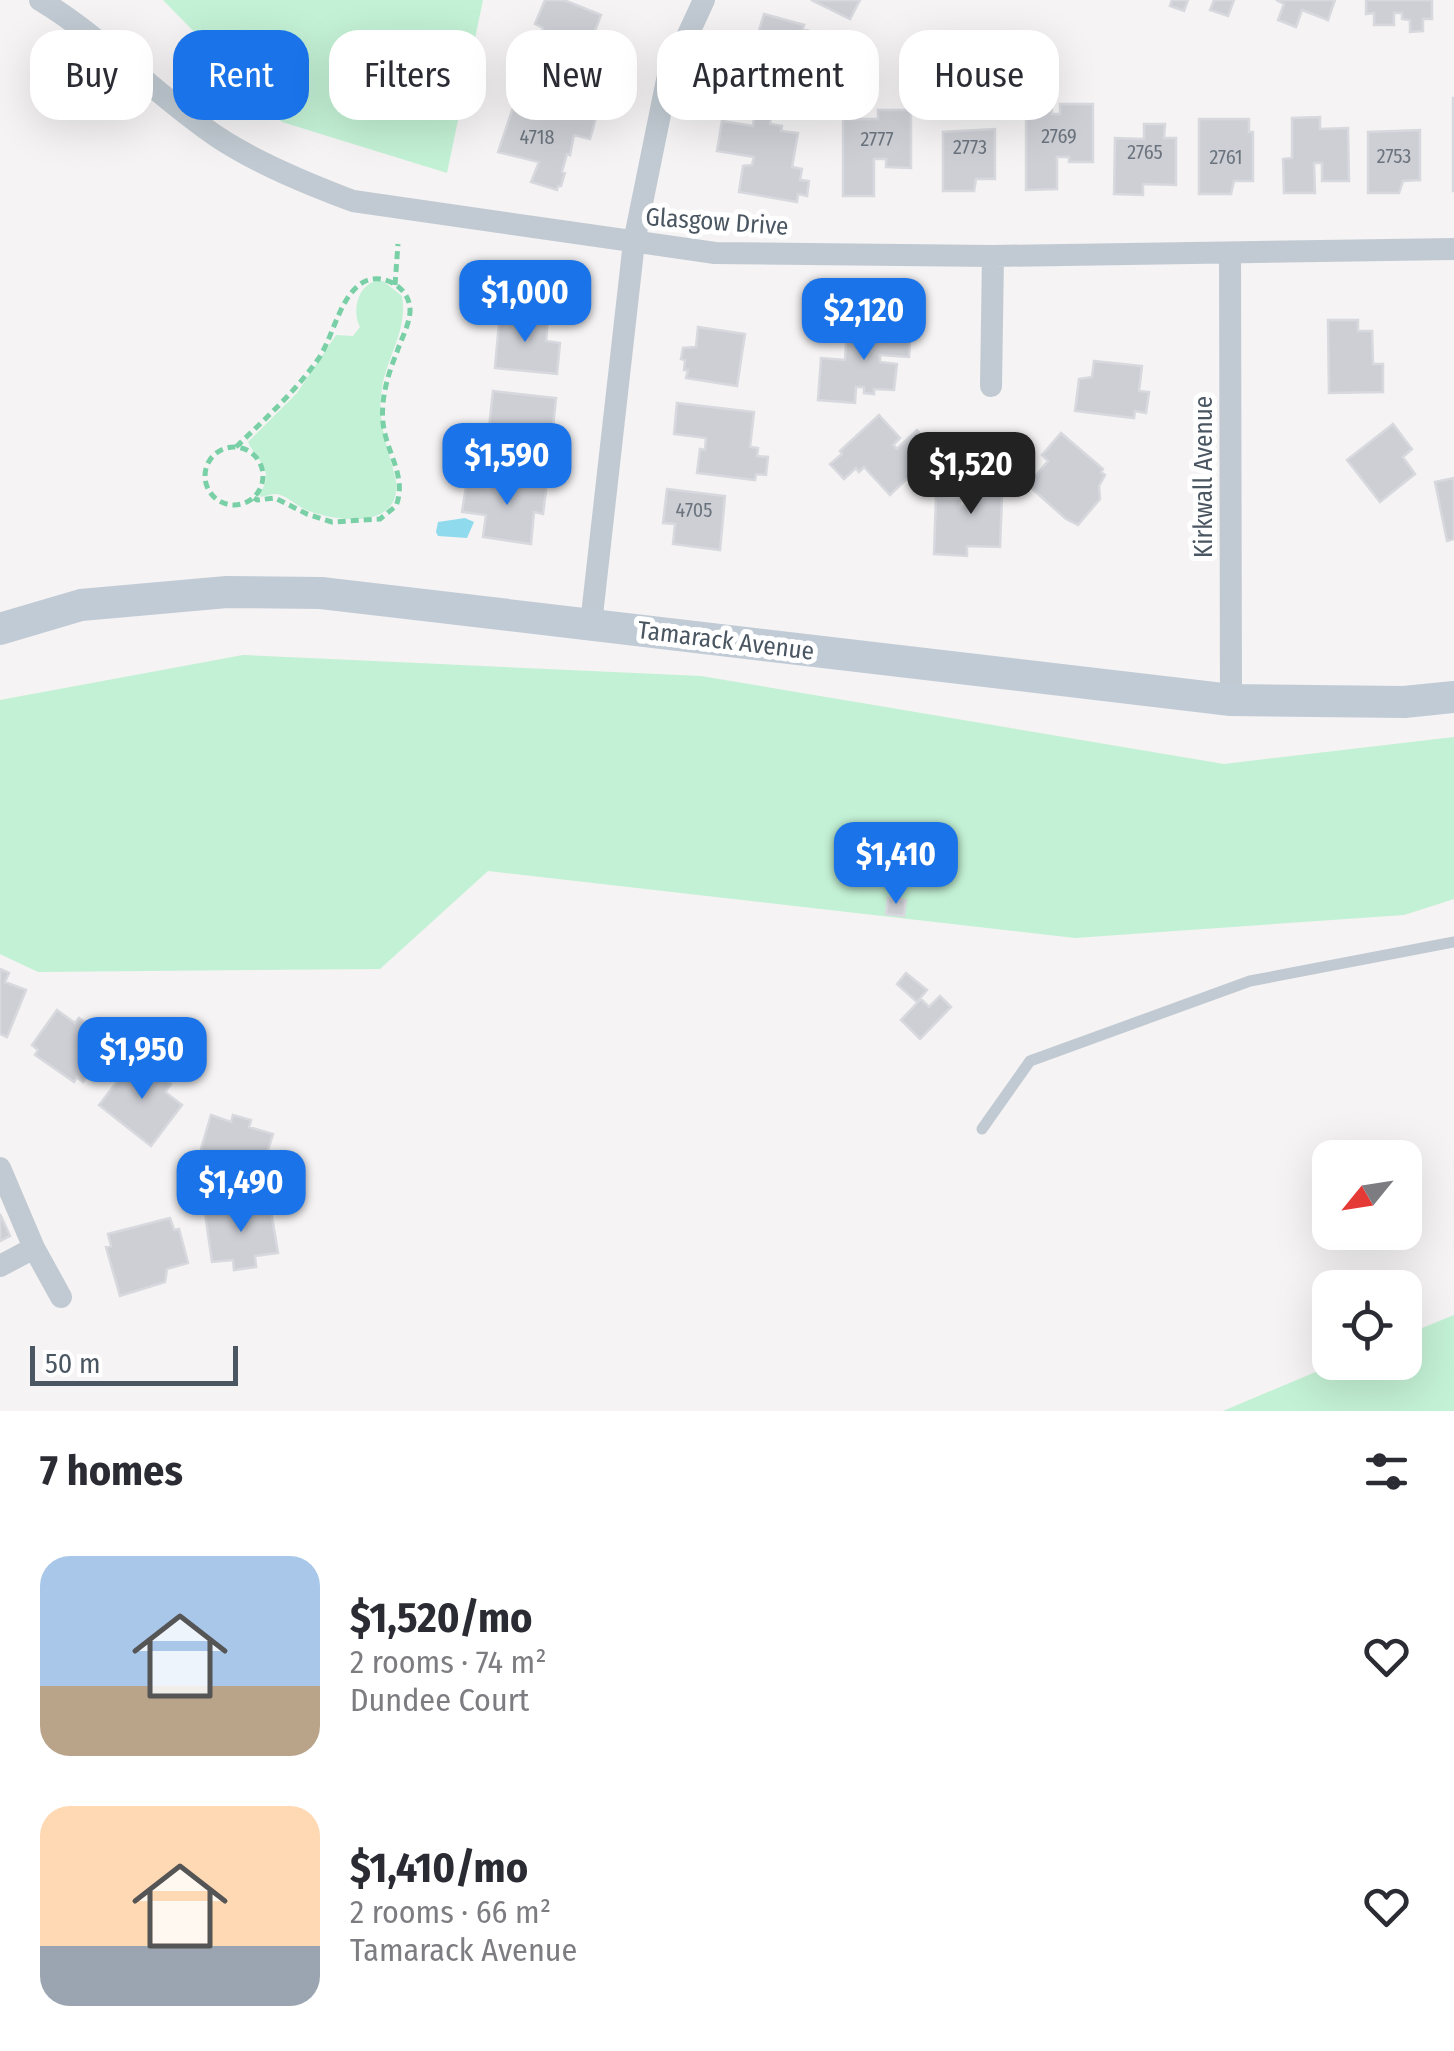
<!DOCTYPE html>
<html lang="en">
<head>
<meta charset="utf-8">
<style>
  :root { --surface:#fff; --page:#f7f7f7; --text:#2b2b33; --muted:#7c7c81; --accent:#1a73e8 }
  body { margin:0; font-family:"Fira Sans Condensed",sans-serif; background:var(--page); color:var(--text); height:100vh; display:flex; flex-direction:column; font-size:38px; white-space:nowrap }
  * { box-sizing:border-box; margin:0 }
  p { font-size:32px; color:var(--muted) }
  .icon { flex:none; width:55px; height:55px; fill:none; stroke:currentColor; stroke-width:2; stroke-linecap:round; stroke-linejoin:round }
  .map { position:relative; height:1411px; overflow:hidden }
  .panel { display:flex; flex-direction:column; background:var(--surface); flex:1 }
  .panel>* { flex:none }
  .banner { position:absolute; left:30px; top:30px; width:1395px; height:90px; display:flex; gap:20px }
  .needle { width:65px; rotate:240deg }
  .controls { position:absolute; left:1312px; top:1140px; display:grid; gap:20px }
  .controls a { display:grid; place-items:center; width:110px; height:110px; border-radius:20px; background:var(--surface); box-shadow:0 10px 40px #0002; font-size:50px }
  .scale { position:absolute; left:30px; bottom:25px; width:208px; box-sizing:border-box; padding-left:10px; border:5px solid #4a5661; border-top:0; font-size:28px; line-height:35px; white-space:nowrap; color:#4a5661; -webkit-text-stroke:8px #fff; paint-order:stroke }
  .price { position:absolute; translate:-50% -85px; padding:0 22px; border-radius:20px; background:var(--accent); color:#fff; font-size:32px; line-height:65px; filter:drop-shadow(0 2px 5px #0008) }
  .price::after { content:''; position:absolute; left:50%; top:60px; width:30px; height:22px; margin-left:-15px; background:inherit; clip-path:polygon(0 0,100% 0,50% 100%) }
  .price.selected { background:#222; color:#fff }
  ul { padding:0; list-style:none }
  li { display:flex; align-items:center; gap:30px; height:250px; padding:0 40px }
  li span { display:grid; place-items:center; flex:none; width:280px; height:200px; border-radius:30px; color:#555 }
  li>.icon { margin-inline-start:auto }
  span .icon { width:120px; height:120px; fill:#fffc; stroke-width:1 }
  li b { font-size:42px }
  h2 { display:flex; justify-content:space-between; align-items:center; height:120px; padding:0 40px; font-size:42px }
  .pill { padding:0 35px; border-radius:30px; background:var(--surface); box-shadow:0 10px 40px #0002; font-size:35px; line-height:90px }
  .pill.selected { background:var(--accent); color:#fff }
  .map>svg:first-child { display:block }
  .green { fill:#c3f1d5 }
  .water { fill:#90daee }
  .building { fill:#cdcfd5; stroke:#d7d9de; stroke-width:2.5 }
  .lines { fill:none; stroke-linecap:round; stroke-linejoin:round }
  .path { stroke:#7ad0a6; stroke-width:5; stroke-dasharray:8 5; stroke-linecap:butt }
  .service { stroke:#c1cad2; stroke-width:11 }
  .minor { stroke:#c1cad2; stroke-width:22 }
  .secondary { stroke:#c1cbd6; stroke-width:32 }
  .labels { text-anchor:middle; stroke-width:10; stroke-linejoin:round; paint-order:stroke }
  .number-label { font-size:20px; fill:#6b747e }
  .street-label { font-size:25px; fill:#4a5661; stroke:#fff }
</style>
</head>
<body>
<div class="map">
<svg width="1454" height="1411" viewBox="0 0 1454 1411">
  <rect width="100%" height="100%" fill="#f5f3f3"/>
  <path class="green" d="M 163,0 L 483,0 L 447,173 L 282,122 Z
    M 375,281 L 383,281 L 402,296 C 408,330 387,356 382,388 C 376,422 389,449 396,481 C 402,531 334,522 304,509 C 296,505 286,495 276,494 C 271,494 266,496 261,497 L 259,494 C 277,471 256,460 248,442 L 297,393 L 336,335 L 353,336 L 360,327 C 352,312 357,287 375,281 Z
    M 243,655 L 701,676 L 1224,764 L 1454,737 L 1454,899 L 1404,915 L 1075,938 L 488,871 L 380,969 L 38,972 L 0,954 L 0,700 Z
    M 1454,1315 L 1454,1411 L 1223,1411 L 1337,1363 L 1405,1362 L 1405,1335 Z"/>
  <path class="water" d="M 465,518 L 474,522 L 467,538 L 438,536 L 436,532 L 438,522 Z"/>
  <path class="building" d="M 545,0 L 564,0 L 601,15 L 588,49 L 613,60 L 601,89 L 570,75 L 564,87 L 543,79 L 548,66 L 531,58 L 543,28 L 535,24 Z
    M 811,0 L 860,0 L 850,19 Z
    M 1172,0 L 1188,0 L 1184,11 L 1170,6 Z
    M 1214,0 L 1234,0 L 1228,16 L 1210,10 Z
    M 1335,0 L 1328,20 L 1302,10 L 1296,27 L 1278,20 L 1284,4 L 1276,0 Z
    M 1366,0 L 1432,0 L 1432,19 L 1423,19 L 1423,31 L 1410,32 L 1410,20 L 1402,19 L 1402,13 L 1394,13 L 1394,25 L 1374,25 L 1374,13 L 1366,14 Z
    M 764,14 L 804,25 L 803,29 L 810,31 L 808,38 L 835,44 L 820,94 L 810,92 L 809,103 L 804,106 L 740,91 L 747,61 L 761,67 L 763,59 L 754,57 L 754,47 Z
    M 520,87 L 598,110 L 590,139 L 574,135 L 570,155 L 567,154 L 562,172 L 565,173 L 561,186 L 558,186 L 557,190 L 531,182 L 539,162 L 498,152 Z
    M 965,95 L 971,103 L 967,110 L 947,111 L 942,105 L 948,96 Z
    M 1453,98 L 1454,98 L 1454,191 L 1453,191 Z
    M 1029,99 L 1052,99 L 1052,114 L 1060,114 L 1060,104 L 1093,104 L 1093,162 L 1069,162 L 1069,157 L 1057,157 L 1057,189 L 1026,190 L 1026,113 L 1029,113 Z
    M 878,110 L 911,110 L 911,168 L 886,167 L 886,159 L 874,159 L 874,196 L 843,196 L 843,119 L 878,119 Z
    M 755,112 L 771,115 L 770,124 L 782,126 L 781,131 L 798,133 L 792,167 L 802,169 L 800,180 L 809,181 L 807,196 L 798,194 L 797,202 L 739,192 L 743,166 L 752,165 L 754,157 L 717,151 L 722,121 L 753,126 Z
    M 1320,117 L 1320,129 L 1348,128 L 1349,181 L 1322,181 L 1322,163 L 1314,163 L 1315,193 L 1284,193 L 1283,159 L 1292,158 L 1292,118 Z
    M 1199,119 L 1249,119 L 1249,132 L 1253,132 L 1253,181 L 1234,181 L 1231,194 L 1199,194 Z
    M 1144,124 L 1165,124 L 1164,138 L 1176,138 L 1176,185 L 1143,184 L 1143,195 L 1114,194 L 1115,138 L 1144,139 Z
    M 995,129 L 995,179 L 976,179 L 974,191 L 943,191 L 943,132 Z
    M 1420,130 L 1420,180 L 1403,181 L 1399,193 L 1368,193 L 1368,132 Z
    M 500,312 L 527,314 L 527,319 L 548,320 L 546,341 L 560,343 L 557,374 L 495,368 Z
    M 1328,320 L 1358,320 L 1358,331 L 1372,331 L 1373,364 L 1383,364 L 1383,392 L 1329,393 Z
    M 877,322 L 911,325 L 909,357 L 880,355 L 880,362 L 897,364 L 894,390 L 874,389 L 874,394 L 864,393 L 864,387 L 856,387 L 855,403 L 818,400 L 821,358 L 845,360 L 847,329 L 877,331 Z
    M 698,327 L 745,334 L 737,386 L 686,378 L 688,370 L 684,370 L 685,360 L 681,359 L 683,348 L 696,347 Z
    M 1094,361 L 1142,366 L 1139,391 L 1149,392 L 1146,413 L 1135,411 L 1134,418 L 1075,411 L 1079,379 L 1092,377 Z
    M 493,391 L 556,398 L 553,427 L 536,425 L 532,462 L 478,456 L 481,427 L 489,428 Z
    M 677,403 L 754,412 L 750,447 L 758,448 L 757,456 L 768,457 L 766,475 L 756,474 L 755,480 L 697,473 L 700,449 L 705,450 L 706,438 L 674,434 Z
    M 879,415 L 900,438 L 893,445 L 897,449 L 917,430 L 936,451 L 890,495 L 864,467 L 859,472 L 856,468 L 844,479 L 830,464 L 842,454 L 840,451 Z
    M 1393,424 L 1412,449 L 1403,457 L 1415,474 L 1380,502 L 1347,460 Z
    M 1061,433 L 1103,469 L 1101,472 L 1105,475 L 1099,486 L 1100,499 L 1078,525 L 1066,519 L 1028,485 L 1048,461 L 1042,455 Z
    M 972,470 L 1003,471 L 1000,547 L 967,546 L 967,556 L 934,554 L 936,498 L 960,499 L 960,506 L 971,506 Z
    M 490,477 L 547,483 L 543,514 L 534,512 L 531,544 L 483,537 L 486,515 L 462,512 L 466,486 L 489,488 Z
    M 1454,478 L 1454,539 L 1447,541 L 1435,482 Z
    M 667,489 L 725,496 L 720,550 L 673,544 L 675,524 L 663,523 Z
    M 888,898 L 906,900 L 904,916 L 886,914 Z
    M 0,969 L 9,973 L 5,982 L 26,990 L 7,1037 L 0,1034 Z
    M 906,973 L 927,990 L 917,1002 L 897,984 Z
    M 940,996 L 951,1007 L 920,1039 L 901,1020 L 921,999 L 929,1007 Z
    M 57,1010 L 75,1023 L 79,1018 L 94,1029 L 90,1034 L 108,1048 L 83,1082 L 77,1077 L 74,1082 L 35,1055 L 38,1050 L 32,1045 Z
    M 140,1059 L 151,1068 L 148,1071 L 151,1074 L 154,1071 L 171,1084 L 165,1092 L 182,1105 L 151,1146 L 99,1105 L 130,1065 L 134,1068 Z
    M 211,1115 L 231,1122 L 233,1115 L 251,1120 L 249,1127 L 273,1134 L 260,1175 L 252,1173 L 250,1177 L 206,1164 L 207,1159 L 199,1156 Z
    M 270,1205 L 278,1253 L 255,1256 L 256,1267 L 234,1270 L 233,1260 L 212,1262 L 205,1213 Z
    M 0,1214 L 10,1236 L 0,1241 Z
    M 170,1218 L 174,1230 L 179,1229 L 188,1263 L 167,1269 L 165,1282 L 120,1296 L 106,1247 L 111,1246 L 108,1234 Z"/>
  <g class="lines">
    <path class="path" d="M 395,285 L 398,244
      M205 476a29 29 0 1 1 58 0a29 29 0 1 1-58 0Z
      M 236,447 C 266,418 295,392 319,358 C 333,336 339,301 359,285 C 377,270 408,284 410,308 C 411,322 401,339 397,352 C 387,376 378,407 385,434 C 391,459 406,480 396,506 L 380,519 L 332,522 L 307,514 L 275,498 L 257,500 L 254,498"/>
    <path class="service" d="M 982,1129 L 1030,1061 L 1250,981 L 1454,942"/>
    <path class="minor" d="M 40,0 C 105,39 156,96 219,138 C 259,164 308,184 353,201 L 715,253 L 993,256 L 1454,249
      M 1230,255 L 1231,700
      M 991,386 L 993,256
      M 591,624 L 634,242 L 667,80 L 704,0
      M 0,1168 L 34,1248 L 61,1297
      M 0,1266 L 34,1248"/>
    <path class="secondary" d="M 0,629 L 81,605 L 227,592 L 321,593 L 1231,700 L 1404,702 L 1454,697"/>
  </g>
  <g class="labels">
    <g class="number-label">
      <text x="1059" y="143">2769</text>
      <text x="537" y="144">4718</text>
      <text x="877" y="146">2777</text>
      <text x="970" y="154">2773</text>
      <text x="1145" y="159">2765</text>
      <text x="1394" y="163">2753</text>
      <text x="1226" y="164">2761</text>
      <text x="694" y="517">4705</text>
    </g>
    <g class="street-label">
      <text transform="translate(717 221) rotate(4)" y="9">Glasgow Drive</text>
      <text transform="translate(1203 477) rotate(-90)" y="9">Kirkwall Avenue</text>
      <text transform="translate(726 640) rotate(7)" y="9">Tamarack Avenue</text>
    </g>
  </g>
</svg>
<div class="controls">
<a><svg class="needle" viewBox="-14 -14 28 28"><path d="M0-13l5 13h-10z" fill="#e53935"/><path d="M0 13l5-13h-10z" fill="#7c7c81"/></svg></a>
<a><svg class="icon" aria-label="locate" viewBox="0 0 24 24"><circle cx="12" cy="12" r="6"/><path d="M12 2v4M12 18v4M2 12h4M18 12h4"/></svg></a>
</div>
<div class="scale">50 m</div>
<b class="price" style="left:525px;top:345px">$1,000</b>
<b class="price" style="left:864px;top:363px">$2,120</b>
<b class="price" style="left:507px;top:508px">$1,590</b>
<b class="price selected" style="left:971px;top:517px">$1,520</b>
<b class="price" style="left:896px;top:907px">$1,410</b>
<b class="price" style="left:142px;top:1102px">$1,950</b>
<b class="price" style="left:241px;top:1235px">$1,490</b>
<div class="banner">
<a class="pill">Buy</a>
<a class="pill selected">Rent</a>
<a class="pill">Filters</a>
<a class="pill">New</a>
<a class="pill">Apartment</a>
<a class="pill">House</a>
</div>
</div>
<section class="panel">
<h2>7 homes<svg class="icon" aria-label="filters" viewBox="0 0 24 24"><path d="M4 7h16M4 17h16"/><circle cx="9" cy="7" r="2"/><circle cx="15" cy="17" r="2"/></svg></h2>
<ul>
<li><span style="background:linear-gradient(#a9c7e8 65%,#b9a48a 0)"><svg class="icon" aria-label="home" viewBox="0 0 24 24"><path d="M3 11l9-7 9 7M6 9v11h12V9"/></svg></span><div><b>$1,520/mo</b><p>2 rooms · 74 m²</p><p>Dundee Court</p></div><svg class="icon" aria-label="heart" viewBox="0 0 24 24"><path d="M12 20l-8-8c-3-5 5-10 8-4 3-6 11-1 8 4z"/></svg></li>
<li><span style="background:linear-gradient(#ffd9b3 70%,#9aa5b1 0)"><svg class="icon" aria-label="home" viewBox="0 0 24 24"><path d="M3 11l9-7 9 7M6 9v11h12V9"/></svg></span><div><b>$1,410/mo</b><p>2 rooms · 66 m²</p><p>Tamarack Avenue</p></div><svg class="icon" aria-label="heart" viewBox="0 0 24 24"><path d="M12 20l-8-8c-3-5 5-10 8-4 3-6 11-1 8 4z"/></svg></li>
</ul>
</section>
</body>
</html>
